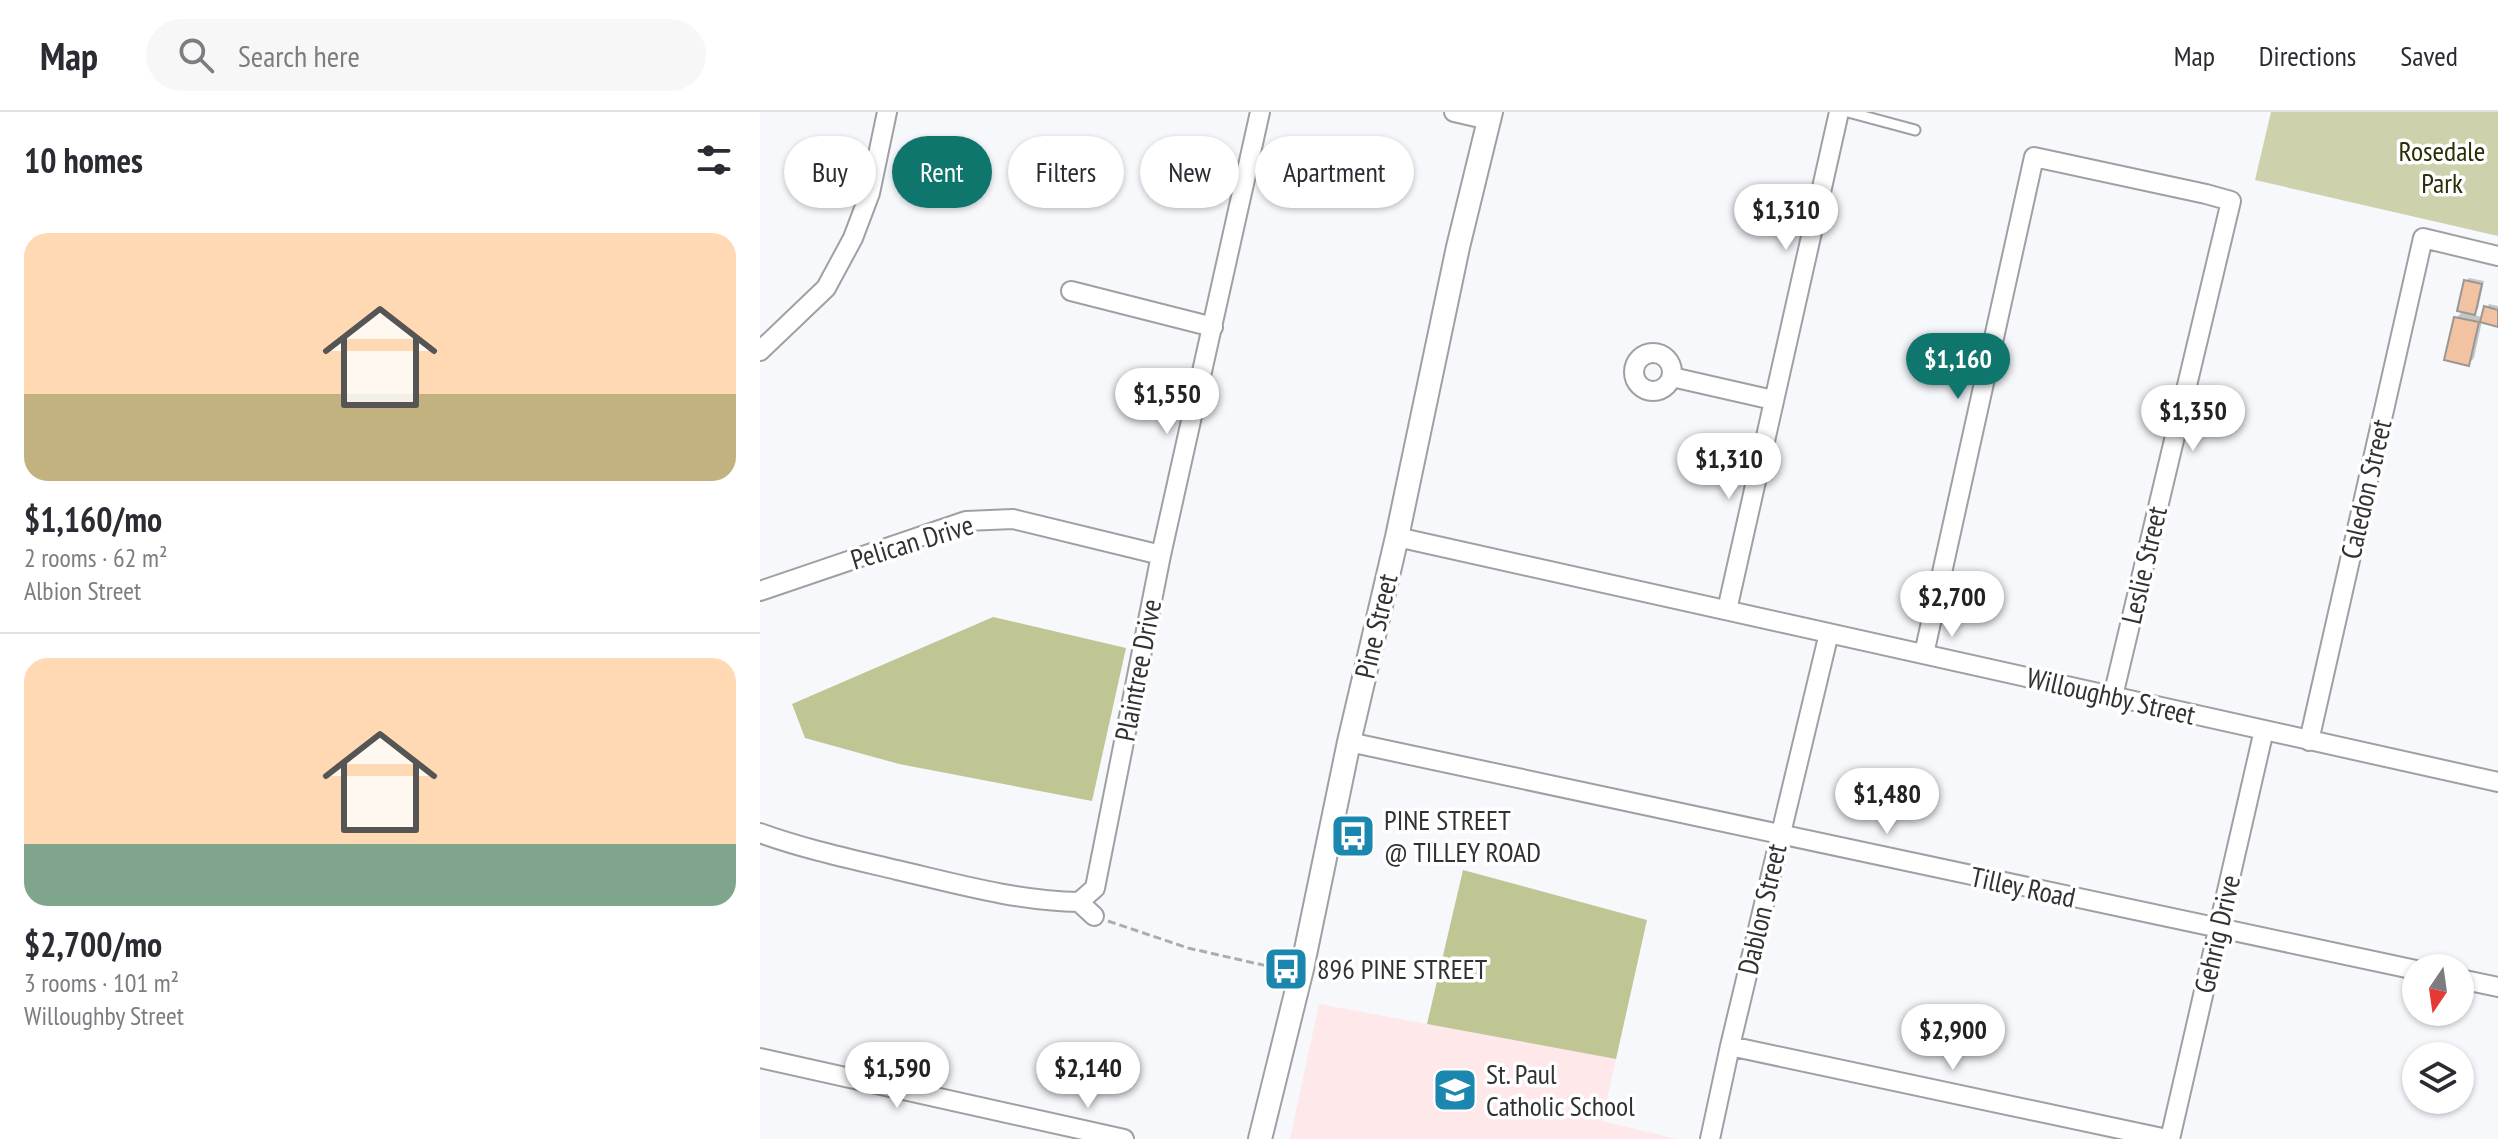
<!DOCTYPE html>
<html lang="en">
<head>
<meta charset="utf-8">
<style>
  :root { --surface:#fff; --page:#f7f7f7; --text:#2b2b33; --muted:#7c7c81; --line:#e1e1e2; --accent:#0f766e }
  body { margin:0; font-family:"PT Sans Narrow",sans-serif; background:var(--page); color:var(--text); height:100vh; display:flex; flex-direction:column; font-size:30px; white-space:nowrap }
  * { box-sizing:border-box; margin:0 }
  p { font-size:26px; color:var(--muted) }
  .icon { flex:none; width:44px; height:44px; fill:none; stroke:currentColor; stroke-width:2; stroke-linecap:round; stroke-linejoin:round }
  .map { position:relative; flex:1; overflow:hidden }
  .side { display:flex; flex-direction:column; background:var(--surface); width:760px }
  .side>* { flex:none }
  .banner { position:absolute; left:24px; top:24px; width:760px; height:72px; display:flex; gap:16px }
  .needle { width:52px; rotate:193deg }
  .buttons { position:absolute; left:1642px; top:842px; display:grid; gap:16px }
  .buttons a { display:grid; place-items:center; width:72px; height:72px; border-radius:50%; background:var(--surface); box-shadow:0 2px 6px #0004; font-size:40px }
  .price { position:absolute; translate:-50% -68px; padding:0 18px; border-radius:28px; background:#fff; color:#222; font-size:26px; line-height:52px; filter:drop-shadow(0 2px 4px #0008) }
  .price::after { content:''; position:absolute; left:50%; top:48px; width:24px; height:18px; margin-left:-12px; background:inherit; clip-path:polygon(0 0,100% 0,50% 100%) }
  .price.current { background:var(--accent); color:#fff }
  ul { padding:0; list-style:none }
  li { display:grid; align-content:center; gap:16px; height:424px; padding:0 24px }
  li+li { border-top:2px solid var(--line) }
  li span { display:grid; place-items:center; height:248px; border-radius:24px; color:#555 }
  li>.icon { margin-inline-start:auto }
  span .icon { width:144px; height:144px; fill:#fffc; stroke-width:1 }
  li b { font-size:34px }
  h2 { display:flex; justify-content:space-between; align-items:center; height:96px; padding:0 24px; font-size:34px }
  .tag { padding:0 28px; border-radius:36px; background:var(--surface); box-shadow:0 2px 6px #0004; font-size:28px; line-height:72px }
  .tag.current { background:var(--accent); color:#fff }
  header { display:flex; align-items:center; gap:48px; box-sizing:border-box; height:112px; padding:0 40px; background:var(--surface); border-bottom:2px solid var(--line) }
  header strong { font-size:38px }
  nav { display:flex; gap:44px; margin-inline-start:auto; font-size:28px }
  .search { width:560px; height:72px; background:var(--page); display:flex; align-items:center; gap:20px; box-sizing:border-box; padding:0 28px; border-radius:44px; color:var(--muted); font-size:30px }
  main { display:flex; flex:1; min-height:0 }
  .map>svg:first-child { display:block }
  .education { fill:#fee8ea }
  .green { fill:#cdd2ac }
  .forest { fill:#c0c693 }
  .shadow { fill:#0003 }
  .building { fill:#f2c3a3; stroke:#9b9794; stroke-width:2 }
  .lines { fill:none; stroke-linecap:round; stroke-linejoin:round }
  .service-casing { stroke:#9ea0a4; stroke-width:13 }
  .minor-casing { stroke:#9ea0a4; stroke-width:22 }
  .tertiary-casing { stroke:#9ea0a4; stroke-width:26 }
  .path { stroke:#acadb0; stroke-width:3; stroke-dasharray:8 4; stroke-linecap:butt }
  .service { stroke:#fff; stroke-width:9 }
  .minor { stroke:#fff; stroke-width:18 }
  .tertiary { stroke:#fff; stroke-width:22 }
  .labels { text-anchor:middle; stroke-width:7; stroke-linejoin:round; paint-order:stroke }
  .park-label { font-size:28px; fill:#2c2f06; stroke:#fff }
  .street-label { font-size:28px; fill:#313233; stroke:#fff }
  .poi-label { font-size:28px; fill:#313233; stroke:#fff; text-anchor:start }
</style>
</head>
<body>
<header>
<strong>Map</strong>
<div class="search"><svg class="icon" aria-label="search" viewBox="0 0 24 24"><circle cx="10" cy="10" r="6"/><path d="M15 15l6 6"/></svg>Search here</div>
<nav><a>Map</a><a>Directions</a><a>Saved</a></nav>
</header>
<main>
<section class="side">
<h2>10 homes<svg class="icon" aria-label="filters" viewBox="0 0 24 24"><path d="M4 7h16M4 17h16"/><circle cx="9" cy="7" r="2"/><circle cx="15" cy="17" r="2"/></svg></h2>
<ul>
<li><span style="background:linear-gradient(#ffd9b3 65%,#c2b280 0)"><svg class="icon" aria-label="home" viewBox="0 0 24 24"><path d="M3 11l9-7 9 7M6 9v11h12V9"/></svg></span><div><b>$1,160/mo</b><p>2 rooms · 62 m²</p><p>Albion Street</p></div></li>
<li><span style="background:linear-gradient(#ffd9b3 75%,#7fa58c 0)"><svg class="icon" aria-label="home" viewBox="0 0 24 24"><path d="M3 11l9-7 9 7M6 9v11h12V9"/></svg></span><div><b>$2,700/mo</b><p>3 rooms · 101 m²</p><p>Willoughby Street</p></div></li>
</ul>
</section>
<div class="map">
<svg width="1738" height="1027" viewBox="0 0 1738 1027">
  <rect width="100%" height="100%" fill="#f6f8fc"/>
  <path class="education" d="M 559,892 L 856,947 L 842,1009 L 917,1027 L 530,1027 Z"/>
  <path class="green" d="M 1511,0 L 1738,0 L 1738,124 L 1495,68 Z"/>
  <path class="forest" d="M 233,505 L 366,536 L 332,689 L 139,652 L 45,626 L 32,592 Z
    M 703,758 L 887,808 L 856,947 L 667,912 Z"/>
  <path class="shadow" d="M 1709,166 L 1724,169 L 1718,197 L 1712,203 L 1723,205 L 1729,192 L 1738,194 L 1738,213 L 1722,209 L 1714,246 L 1708,252 L 1696,206 L 1704,198 L 1706,169 Z"/>
  <path class="building" d="M 1704,168 L 1722,172 L 1715,203 L 1697,199 Z
    M 1724,194 L 1738,198 L 1738,215 L 1720,210 Z
    M 1694,205 L 1719,210 L 1709,254 L 1684,248 Z"/>
  <g class="lines">
    <g class="service-casing">
      <path id="service" d="M 1088,0 L 1155,18"/>
    </g>
    <g class="minor-casing">
      <path id="minor" d="M 694,0 L 729,8
        M 311,179 L 453,215
        M 0,239 L 66,176 L 93,126 L 110,81 L 127,0
        M874 260a19 19 0 1 1 38 0a19 19 0 1 1-38 0Z
        M 912,265 L 1013,288
        M 637,425 L 1738,670
        M 0,479 L 206,409 L 253,407 L 401,443
        M 967,498 L 1079,0
        M 1164,542 L 1274,45 L 1446,82 L 1471,89 L 1353,584
        M 1549,629 L 1663,126 L 1738,144
        M 589,630 L 1656,858
        M 0,721 C 44,737 91,747 137,758 C 197,772 257,789 319,790 L 335,776 L 401,443 L 500,0
        M 319,790 L 334,804
        M 1700,867 L 1738,875
        M 970,934 L 1407,1027
        M 0,946 L 364,1027
        M 950,1027 L 970,934 L 1069,521
        M 1410,1027 L 1504,618"/>
    </g>
    <g class="tertiary-casing">
      <path id="tertiary" d="M 500,1027 L 542,857 L 589,630 L 637,425 L 698,135 L 731,0"/>
    </g>
    <path class="path" d="M 348,809 L 428,836 L 525,858"/>
    <use href="#service" class="service"/>
    <use href="#minor" class="minor"/>
    <use href="#tertiary" class="tertiary"/>
  </g>
  <defs>
    <g id="bus-square" transform="scale(2.3)"><rect x="-9" y="-9" width="18" height="18" rx="4" fill="#1b87ae" stroke="#fff"/><path d="M-5-6H5V4H4V6H2V4H-2V6H-4V4H-5ZM-3.5-4V0h7V-4ZM-3.5 1.2v1.5H-2V1.2ZM2 1.2v1.5H3.5V1.2Z" fill="#fff"/></g>
    <g id="school-square" transform="scale(2.3)"><rect x="-9" y="-9" width="18" height="18" rx="4" fill="#1b87ae" stroke="#fff"/><path d="M0-5L7-2L0 1L-7-2ZM-4 1L0 2.5L4 1V4Q0 6-4 4Z" fill="#fff"/></g>
  </defs>
  <g fill-rule="evenodd">
    <use href="#bus-square" x="593" y="724"/>
    <use href="#bus-square" x="526" y="857"/>
    <use href="#school-square" x="695" y="978"/>
  </g>
  <g class="labels">
    <g class="park-label">
      <text x="1682" y="49">Rosedale<tspan x="1682" dy="32">Park</tspan></text>
    </g>
    <g class="street-label">
      <text transform="translate(1606 377) rotate(-77)" y="10">Caledon Street</text>
      <text transform="translate(152 430) rotate(-17)" y="10">Pelican Drive</text>
      <text transform="translate(1384 453) rotate(-77)" y="10">Leslie Street</text>
      <text transform="translate(616 514) rotate(-77)" y="10">Pine Street</text>
      <text transform="translate(378 558) rotate(-79)" y="10">Plaintree Drive</text>
      <text transform="translate(1351 584) rotate(13)" y="10">Willoughby Street</text>
      <text transform="translate(1263 775) rotate(12)" y="10">Tilley Road</text>
      <text transform="translate(1002 797) rotate(-77)" y="10">Dablon Street</text>
      <text transform="translate(1457 822) rotate(-77)" y="10">Gehrig Drive</text>
    </g>
    <g class="poi-label">
      <text x="624" y="718">PINE STREET<tspan x="624" dy="32">@ TILLEY ROAD</tspan></text>
      <text x="557" y="867">896 PINE STREET</text>
      <text x="726" y="972">St. Paul<tspan x="726" dy="32">Catholic School</tspan></text>
    </g>
  </g>
</svg>
<div class="buttons">
<a><svg class="needle" viewBox="-14 -14 28 28"><path d="M0-13l5 13h-10z" fill="#e53935"/><path d="M0 13l5-13h-10z" fill="#7c7c81"/></svg></a>
<a><svg class="icon" aria-label="layers" viewBox="0 0 24 24"><path d="M12 4l9 5-9 5-9-5zM3 14l9 5 9-5"/></svg></a>
</div>
<b class="price" style="left:1026px;top:140px">$1,310</b>
<b class="price current" style="left:1198px;top:289px">$1,160</b>
<b class="price" style="left:407px;top:324px">$1,550</b>
<b class="price" style="left:1433px;top:341px">$1,350</b>
<b class="price" style="left:969px;top:389px">$1,310</b>
<b class="price" style="left:1192px;top:527px">$2,700</b>
<b class="price" style="left:1127px;top:724px">$1,480</b>
<b class="price" style="left:1193px;top:960px">$2,900</b>
<b class="price" style="left:137px;top:998px">$1,590</b>
<b class="price" style="left:328px;top:998px">$2,140</b>
<div class="banner">
<a class="tag">Buy</a>
<a class="tag current">Rent</a>
<a class="tag">Filters</a>
<a class="tag">New</a>
<a class="tag">Apartment</a>
</div>
</div>
</main>
</body>
</html>
